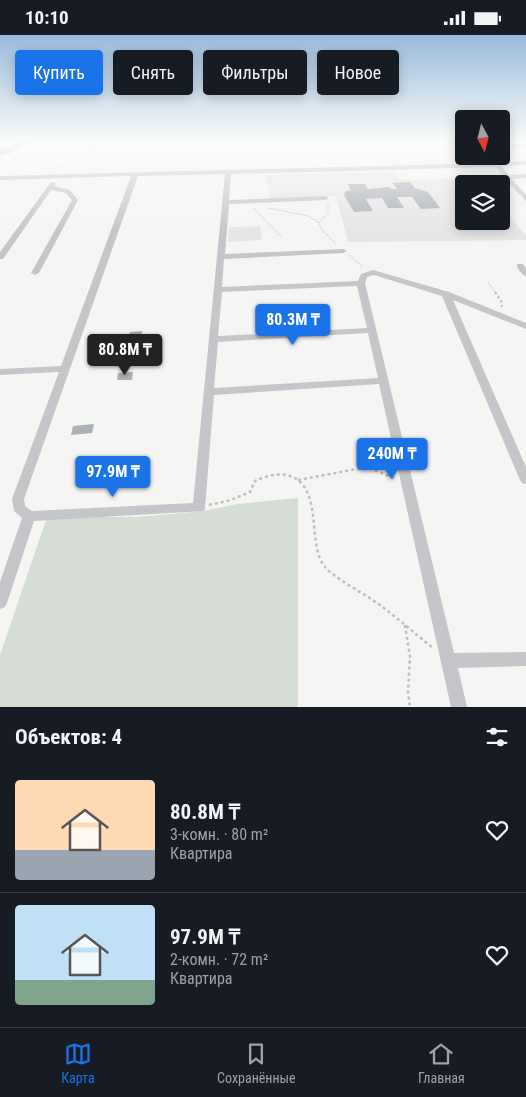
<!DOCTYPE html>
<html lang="ru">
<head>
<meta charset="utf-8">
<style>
  :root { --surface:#171b24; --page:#20242c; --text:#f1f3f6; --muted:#9ea1a6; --line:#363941; --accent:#1a73e8 }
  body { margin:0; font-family:"Roboto Condensed",sans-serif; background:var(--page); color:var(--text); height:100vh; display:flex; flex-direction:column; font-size:19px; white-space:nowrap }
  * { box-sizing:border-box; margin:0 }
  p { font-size:16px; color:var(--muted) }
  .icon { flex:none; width:28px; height:28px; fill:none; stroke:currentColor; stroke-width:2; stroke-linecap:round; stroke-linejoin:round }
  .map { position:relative; height:672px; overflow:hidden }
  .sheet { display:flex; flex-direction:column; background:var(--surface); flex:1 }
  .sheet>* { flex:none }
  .hud { position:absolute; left:15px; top:15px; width:496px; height:45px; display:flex; gap:10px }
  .needle { width:32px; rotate:173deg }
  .tools { position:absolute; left:455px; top:75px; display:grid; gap:10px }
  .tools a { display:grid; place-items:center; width:55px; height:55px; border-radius:5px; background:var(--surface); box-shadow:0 2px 12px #0003; font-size:25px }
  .price { position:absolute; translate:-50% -42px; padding:0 11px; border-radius:5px; background:var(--accent); color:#fff; font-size:16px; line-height:32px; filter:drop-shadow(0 1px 2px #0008) }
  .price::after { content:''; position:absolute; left:50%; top:30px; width:15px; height:11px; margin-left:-8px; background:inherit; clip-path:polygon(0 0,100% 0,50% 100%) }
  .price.on { background:#222; color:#fff }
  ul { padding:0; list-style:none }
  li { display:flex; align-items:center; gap:15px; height:125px; padding:0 15px }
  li+li { border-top:1px solid var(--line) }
  li span { display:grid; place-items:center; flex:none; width:140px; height:100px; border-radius:5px; color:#555 }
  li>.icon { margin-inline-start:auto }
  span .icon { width:60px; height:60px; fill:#fffc; stroke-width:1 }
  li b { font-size:21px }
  h2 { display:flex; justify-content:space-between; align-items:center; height:60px; padding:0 15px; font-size:21px }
  .chip { padding:0 18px; border-radius:5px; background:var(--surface); box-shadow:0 2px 12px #0003; font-size:18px; line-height:45px }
  .chip.on { background:var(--accent); color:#fff }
  .status { display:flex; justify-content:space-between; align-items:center; height:35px; padding:0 25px; background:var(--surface); direction:ltr }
  .status svg { height:14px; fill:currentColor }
  .dock { display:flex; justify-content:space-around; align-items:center; height:70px; border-top:1px solid var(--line); background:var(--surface); font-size:14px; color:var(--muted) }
  .dock a { display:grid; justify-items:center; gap:2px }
  .dock .on { color:var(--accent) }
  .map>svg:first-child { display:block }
  .built { fill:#e6e6e6 }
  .green { fill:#d6ddd4 }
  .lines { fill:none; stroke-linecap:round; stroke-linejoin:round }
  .river { fill:#bdc5ca; fill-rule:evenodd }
  .building { fill:#acb1b8 }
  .path-far2 { stroke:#bdbec1; stroke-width:1; stroke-dasharray:1 1; stroke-linecap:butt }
  .path-far1 { stroke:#bdbec1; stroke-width:2; stroke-dasharray:2.5 2.5; stroke-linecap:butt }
  .path { stroke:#bdbec1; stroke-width:2.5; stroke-dasharray:3 3; stroke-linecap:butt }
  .street { fill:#c4c6ca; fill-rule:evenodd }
</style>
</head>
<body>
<div class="status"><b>10:10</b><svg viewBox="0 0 49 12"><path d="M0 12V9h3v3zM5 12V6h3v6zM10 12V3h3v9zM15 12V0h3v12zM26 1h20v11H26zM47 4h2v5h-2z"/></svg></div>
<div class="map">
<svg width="526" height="672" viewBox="0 0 526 672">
  <rect width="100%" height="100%" fill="#f5f6f3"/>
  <path class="built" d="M 391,137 L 402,145 L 477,143 L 482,149 L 464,149 L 464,186 L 501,186 L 501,171 L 526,200 L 526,205 L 348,207 L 336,161 L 271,164 L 265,140 Z
    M 260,191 L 262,205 L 228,207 L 229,192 Z"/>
  <path class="green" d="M 298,463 L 298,672 L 0,672 L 0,620 L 47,482 L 137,482 L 203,476 L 237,469 Z"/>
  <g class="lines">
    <path class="river" d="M 27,104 L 43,104 L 20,112 L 11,118 L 0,121 L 0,115 Z"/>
  </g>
  <path class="building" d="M 410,147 L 415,153 L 428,157 L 440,173 L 421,174 L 412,162 L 397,162 L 404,173 L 388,173 L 382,163 L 366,164 L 373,176 L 354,177 L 344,160 L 346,156 L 351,155 L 348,149 L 365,149 L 368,154 L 389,152 L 391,154 L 397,154 L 393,148 Z
    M 142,296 L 141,302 L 129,303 L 130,297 Z
    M 133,337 L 132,345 L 117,345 L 118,338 Z
    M 94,389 L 92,398 L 71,400 L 73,391 Z"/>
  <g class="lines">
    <path class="path-far2" d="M 56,134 L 88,116 L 92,113 L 92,109 L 99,104
      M 254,173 L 281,202
      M 269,173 L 308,181 L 319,188 L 323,196 L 336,209
      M 319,188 L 328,177 L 328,168
      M 349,220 L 363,232
      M 488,247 L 496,258"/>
    <path class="path-far1" d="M 495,257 L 501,266 L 502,272"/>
    <path class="path" d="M 298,445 L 357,434 L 372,434 L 396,444
      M 209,470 L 231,465 L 250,457 L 255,446 C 268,440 286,435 299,446 C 321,465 308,512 325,532 C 332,541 362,558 373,565 C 394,580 413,597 433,613
      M 405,590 L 410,622 L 408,657 L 410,672"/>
    <path class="street" d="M 449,104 L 455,104 L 464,114 L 464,120 Z
      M 501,109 L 526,109 L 526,113 L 501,113 Z
      M 487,121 L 493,121 L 498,127 L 526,126 L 526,130 L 501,131 L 509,140 L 526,139 L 526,143 L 512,144 L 526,160 L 526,166 L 504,143 L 496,132 L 231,139 L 229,165 L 326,161 L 329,163 L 326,165 L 229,169 L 225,219 L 343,214 L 347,216 L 343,218 L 224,224 L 222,252 L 358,246 L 361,239 L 373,235 L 449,257 L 526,288 L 526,294 L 453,265 L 526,432 L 526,449 L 522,448 L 520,445 L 442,261 L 374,240 L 367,242 L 365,248 L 454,618 L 526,617 L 526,631 L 458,633 L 467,672 L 451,672 L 379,349 L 214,360 L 205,473 L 204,476 L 34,486 L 7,568 L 5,572 L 0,574 L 0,547 L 22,483 L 14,476 L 12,464 L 59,337 L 0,340 L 0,334 L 61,331 L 131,141 L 0,145 L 0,141 L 493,128 ZM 225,139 L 193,468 L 32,476 L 25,471 L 24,464 L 138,141 ZM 357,251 L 367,293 L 218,301 L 222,257 ZM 368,298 L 378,343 L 214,353 L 218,307 Z
      M 51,147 L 56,148 L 54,151 L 70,155 L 78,165 L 39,238 L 35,240 L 31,238 L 72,165 L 66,158 L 51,155 L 3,224 L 0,224 L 0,217 Z
      M 517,229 L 523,229 L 526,234 L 526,241 C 522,240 516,233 517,229 Z"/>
  </g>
  <linearGradient id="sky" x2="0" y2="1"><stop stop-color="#97bbdc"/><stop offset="0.53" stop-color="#fafbfa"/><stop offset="1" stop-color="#fafbfa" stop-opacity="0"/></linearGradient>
  <rect width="526" height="198" fill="url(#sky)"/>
</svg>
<div class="tools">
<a><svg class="needle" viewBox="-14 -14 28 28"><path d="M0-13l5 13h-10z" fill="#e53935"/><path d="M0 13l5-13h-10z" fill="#9ea1a6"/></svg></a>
<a><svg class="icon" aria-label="layers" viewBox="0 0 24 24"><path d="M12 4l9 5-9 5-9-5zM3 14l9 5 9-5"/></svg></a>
</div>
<b class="price" style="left:293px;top:311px">80.3M ₸</b>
<b class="price on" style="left:125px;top:341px">80.8M ₸</b>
<b class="price" style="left:392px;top:445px">240M ₸</b>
<b class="price" style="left:113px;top:463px">97.9M ₸</b>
<div class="hud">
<a class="chip on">Купить</a>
<a class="chip">Снять</a>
<a class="chip">Фильтры</a>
<a class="chip">Новое</a>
</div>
</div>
<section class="sheet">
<h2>Объектов: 4<svg class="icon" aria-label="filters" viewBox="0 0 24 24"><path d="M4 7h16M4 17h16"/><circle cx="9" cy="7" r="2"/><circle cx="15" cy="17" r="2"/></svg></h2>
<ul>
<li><span style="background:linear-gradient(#ffd9b3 70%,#9aa5b1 0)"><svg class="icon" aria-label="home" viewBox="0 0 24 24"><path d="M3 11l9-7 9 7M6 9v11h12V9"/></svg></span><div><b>80.8M ₸</b><p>3-комн. · 80 m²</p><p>Квартира</p></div><svg class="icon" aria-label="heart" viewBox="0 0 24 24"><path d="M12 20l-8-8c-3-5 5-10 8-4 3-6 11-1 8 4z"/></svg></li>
<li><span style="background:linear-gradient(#bfe0f5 75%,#7fa58c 0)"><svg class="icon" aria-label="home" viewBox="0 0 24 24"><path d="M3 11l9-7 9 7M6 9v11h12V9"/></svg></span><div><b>97.9M ₸</b><p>2-комн. · 72 m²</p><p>Квартира</p></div><svg class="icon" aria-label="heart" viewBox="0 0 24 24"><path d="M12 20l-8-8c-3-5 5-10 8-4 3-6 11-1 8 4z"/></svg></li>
</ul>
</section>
<nav class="dock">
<a class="on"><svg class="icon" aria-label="map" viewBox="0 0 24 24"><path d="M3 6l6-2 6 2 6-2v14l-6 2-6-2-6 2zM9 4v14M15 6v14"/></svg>Карта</a>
<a><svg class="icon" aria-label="saved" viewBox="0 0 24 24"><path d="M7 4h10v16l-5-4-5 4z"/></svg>Сохранённые</a>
<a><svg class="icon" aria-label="home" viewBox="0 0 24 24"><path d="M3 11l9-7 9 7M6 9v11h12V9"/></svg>Главная</a>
</nav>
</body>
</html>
